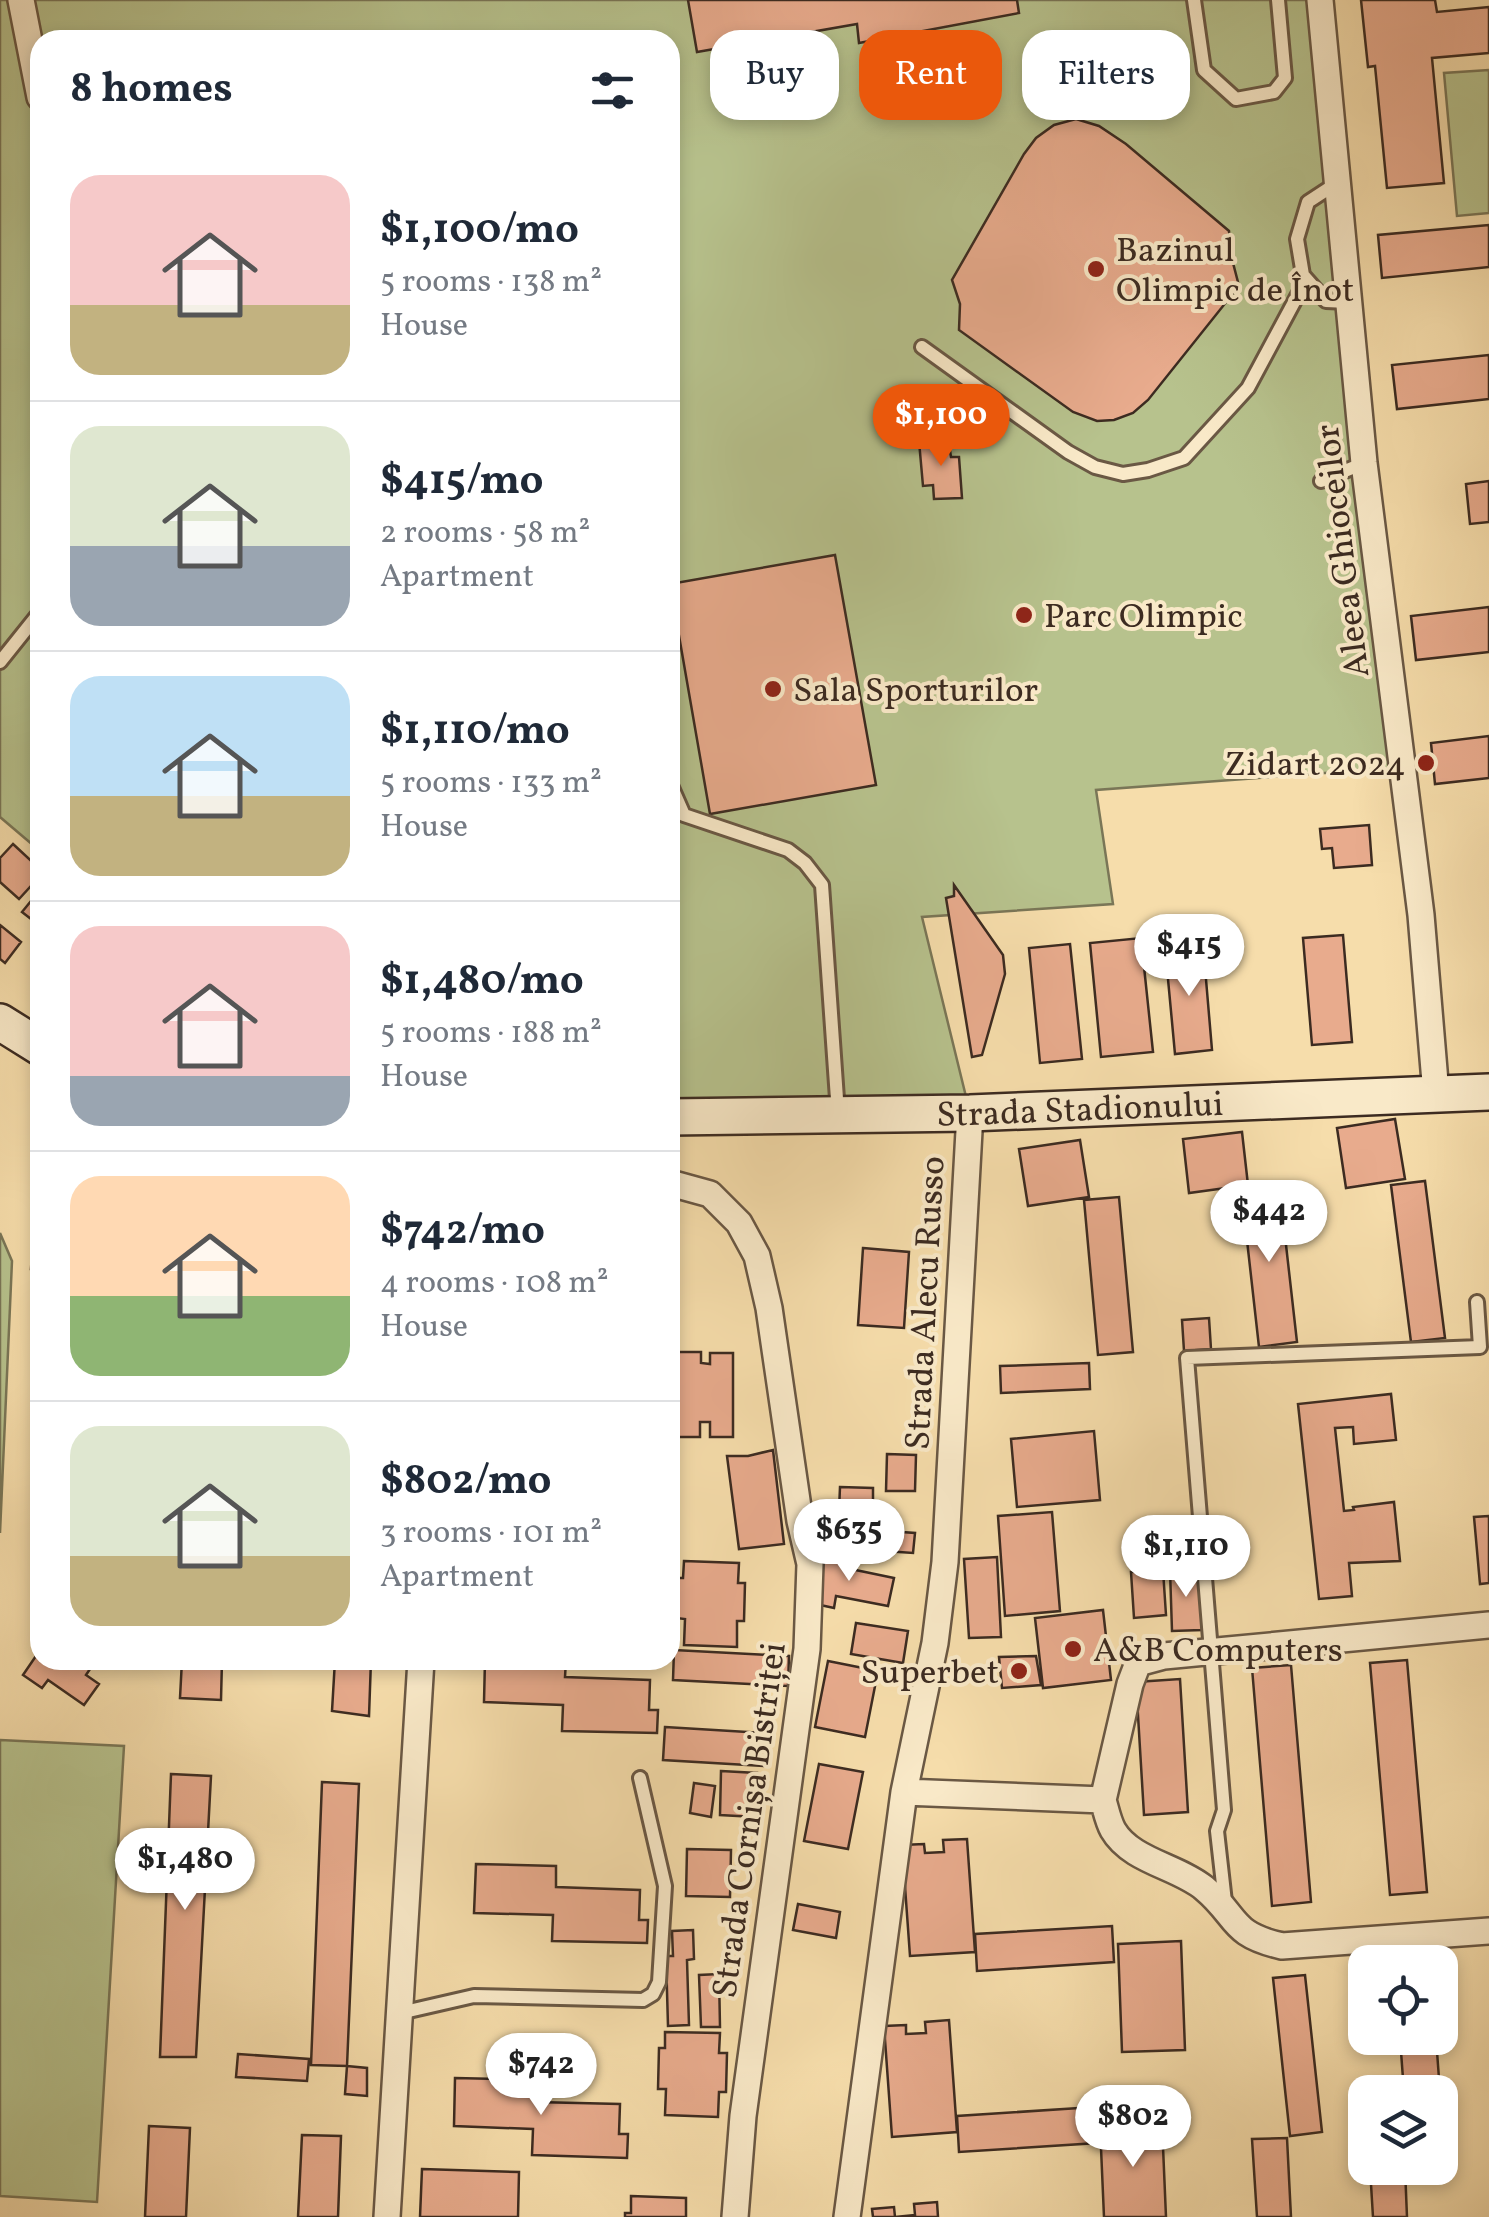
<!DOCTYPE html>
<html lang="en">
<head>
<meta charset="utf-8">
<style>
  :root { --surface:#fff; --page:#f2f2f3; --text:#1f2937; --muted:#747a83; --line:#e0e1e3; --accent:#ea580c }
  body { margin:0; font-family:Vollkorn,serif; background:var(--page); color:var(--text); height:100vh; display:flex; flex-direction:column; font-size:38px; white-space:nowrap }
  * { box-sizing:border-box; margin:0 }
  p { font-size:32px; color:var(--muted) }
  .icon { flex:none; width:55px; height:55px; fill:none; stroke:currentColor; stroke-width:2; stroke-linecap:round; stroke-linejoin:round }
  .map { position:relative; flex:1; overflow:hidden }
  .drawer { position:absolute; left:30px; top:30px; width:650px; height:1640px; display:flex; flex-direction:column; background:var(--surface); border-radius:30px; box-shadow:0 5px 15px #0003 }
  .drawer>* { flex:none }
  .top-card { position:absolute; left:710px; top:30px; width:628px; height:90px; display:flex; gap:20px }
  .buttons { position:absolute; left:1348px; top:1945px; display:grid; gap:20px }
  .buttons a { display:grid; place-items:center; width:110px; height:110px; border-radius:20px; background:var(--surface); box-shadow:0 5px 15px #0003; font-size:50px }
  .price { position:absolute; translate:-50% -85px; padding:0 22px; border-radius:35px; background:#fff; color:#222; font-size:32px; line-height:65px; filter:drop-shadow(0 2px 5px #0008) }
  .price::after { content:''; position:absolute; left:50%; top:60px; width:30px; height:22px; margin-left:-15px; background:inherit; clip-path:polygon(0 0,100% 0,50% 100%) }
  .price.on { background:var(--accent); color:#fff }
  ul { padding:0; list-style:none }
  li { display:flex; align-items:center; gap:30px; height:250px; padding:0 40px }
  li+li { border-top:2px solid var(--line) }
  li span { display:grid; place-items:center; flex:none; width:280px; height:200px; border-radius:30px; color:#555 }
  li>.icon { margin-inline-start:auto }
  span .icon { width:120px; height:120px; fill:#fffc; stroke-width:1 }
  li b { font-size:42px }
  h2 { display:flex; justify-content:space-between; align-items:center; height:120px; padding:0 40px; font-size:42px }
  .tag { padding:0 35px; border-radius:30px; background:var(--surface); box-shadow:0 5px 15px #0003; font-size:35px; line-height:90px }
  .tag.on { background:var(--accent); color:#fff }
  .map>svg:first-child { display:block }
  .green { fill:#b7c28d; stroke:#7a7657; stroke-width:2.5 }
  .building { fill:#e8ab8d; stroke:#3c2b21; stroke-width:2.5 }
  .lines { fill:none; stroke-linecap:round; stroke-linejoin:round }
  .lane-casing { stroke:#6a5844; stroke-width:18 }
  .street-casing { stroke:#6a5844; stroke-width:30 }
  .secondary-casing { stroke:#3c2b21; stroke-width:40 }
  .lane { stroke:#f9e9c8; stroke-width:12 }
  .street { stroke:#f9e9c8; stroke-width:25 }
  .secondary { stroke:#f9e9c8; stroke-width:35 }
  .poi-dot { fill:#8f2418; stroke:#f9e9c8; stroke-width:4 }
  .labels { text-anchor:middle; stroke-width:8; stroke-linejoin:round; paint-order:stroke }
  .poi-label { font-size:35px; fill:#3c2b21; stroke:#f9e9c8; text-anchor:start }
  .street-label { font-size:35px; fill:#3c2b21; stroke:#f9e9c8 }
</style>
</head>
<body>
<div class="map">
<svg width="1489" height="2217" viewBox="0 0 1489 2217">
  <rect width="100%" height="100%" fill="#f6ddab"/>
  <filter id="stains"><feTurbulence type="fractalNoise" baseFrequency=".002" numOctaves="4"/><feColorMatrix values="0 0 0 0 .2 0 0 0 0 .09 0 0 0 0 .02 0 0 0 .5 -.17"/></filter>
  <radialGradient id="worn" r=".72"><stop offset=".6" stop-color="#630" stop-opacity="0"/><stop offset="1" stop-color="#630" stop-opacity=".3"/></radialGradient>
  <path class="green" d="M 0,0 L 1320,0 L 1392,768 L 1096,790 L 1113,904 L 922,917 L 970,1113 L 670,1117 L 670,40 L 40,40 L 40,851 L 0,817 Z
    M 1489,70 L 1489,213 L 1457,216 L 1444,73 Z
    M 0,1233 L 12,1261 L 0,1533 Z
    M 0,1740 L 124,1746 L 97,2202 L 0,2196 Z"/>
  <path class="building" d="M 688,0 L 1017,0 L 1019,13 L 859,43 L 857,24 L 697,52 Z
    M 1361,0 L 1435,0 L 1437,12 L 1489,7 L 1489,53 L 1432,58 L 1444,183 L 1387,188 L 1375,66 L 1368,67 Z
    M 1076,119 L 1099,126 L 1126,144 L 1229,231 L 1232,259 L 1239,286 L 1148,400 L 1133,413 L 1114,420 L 1097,421 L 1073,412 L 959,330 L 960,304 L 952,280 L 1024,154 L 1036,138 L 1054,125 Z
    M 1489,225 L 1489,267 L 1382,278 L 1378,235 Z
    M 1489,355 L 1489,399 L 1397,409 L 1392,365 Z
    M 948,438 L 951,457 L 959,457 L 962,498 L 934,499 L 933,485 L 923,486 L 919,441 Z
    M 1489,481 L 1489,522 L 1470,524 L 1466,484 Z
    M 835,555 L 876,785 L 710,814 L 670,584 Z
    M 1489,607 L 1489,652 L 1416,660 L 1411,616 Z
    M 1489,736 L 1489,778 L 1435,784 L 1431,743 Z
    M 1369,825 L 1372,865 L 1334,868 L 1332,848 L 1322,849 L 1320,829 Z
    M 13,844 L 40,869 L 40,876 L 19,899 L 0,882 L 0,858 Z
    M 954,885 L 1003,955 L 1005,974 L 982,1055 L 972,1057 L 946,898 L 954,896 Z
    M 40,890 L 40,926 L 22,912 Z
    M 0,925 L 21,942 L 5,963 L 0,959 Z
    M 1343,935 L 1352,1042 L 1312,1045 L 1303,938 Z
    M 1141,938 L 1153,1052 L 1101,1057 L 1090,943 Z
    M 1070,944 L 1082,1059 L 1040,1063 L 1029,948 Z
    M 1203,944 L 1212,1050 L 1175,1054 L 1165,947 Z
    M 1395,1119 L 1405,1179 L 1346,1188 L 1337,1128 Z
    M 1242,1132 L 1248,1185 L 1189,1193 L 1183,1139 Z
    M 1080,1140 L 1089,1197 L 1028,1206 L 1019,1149 Z
    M 1425,1181 L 1445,1338 L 1411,1342 L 1391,1185 Z
    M 1279,1183 L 1297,1342 L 1259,1347 L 1241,1187 Z
    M 1119,1197 L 1133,1352 L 1098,1355 L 1084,1200 Z
    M 35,1203 L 40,1204 L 40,1269 L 31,1269 Z
    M 863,1248 L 909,1252 L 904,1328 L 858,1325 Z
    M 1209,1318 L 1211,1349 L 1184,1351 L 1182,1320 Z
    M 678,1352 L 701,1352 L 701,1363 L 710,1364 L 710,1353 L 733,1353 L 733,1437 L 710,1437 L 710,1422 L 700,1422 L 700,1437 L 677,1437 Z
    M 1089,1363 L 1090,1389 L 1001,1393 L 1000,1366 Z
    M 1391,1394 L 1396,1440 L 1354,1444 L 1353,1427 L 1335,1428 L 1344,1511 L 1354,1510 L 1353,1507 L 1394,1502 L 1400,1561 L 1349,1563 L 1352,1596 L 1319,1599 L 1298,1404 Z
    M 1094,1431 L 1100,1500 L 1017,1507 L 1011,1439 Z
    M 773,1450 L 784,1544 L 739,1549 L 727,1456 L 748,1456 Z
    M 887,1454 L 916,1455 L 915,1491 L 886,1491 Z
    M 840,1487 L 873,1488 L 873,1512 L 839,1511 Z
    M 1052,1512 L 1060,1611 L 1005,1616 L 998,1516 Z
    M 1489,1516 L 1489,1583 L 1480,1584 L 1474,1517 Z
    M 887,1531 L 915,1533 L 913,1553 L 885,1551 Z
    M 821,1554 L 848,1560 L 846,1568 L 894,1578 L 888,1606 L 836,1596 L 834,1608 L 811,1603 Z
    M 997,1557 L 1001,1637 L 969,1638 L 964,1559 Z
    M 684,1561 L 739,1563 L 738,1583 L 745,1583 L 744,1621 L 737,1621 L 737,1647 L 684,1645 L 685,1619 L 676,1618 L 677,1578 L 683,1578 Z
    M 1163,1570 L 1166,1615 L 1134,1618 L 1131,1572 Z
    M 1170,1570 L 1201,1570 L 1202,1630 L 1172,1631 Z
    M 1103,1610 L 1111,1680 L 1043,1688 L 1035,1618 Z
    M 856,1623 L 908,1631 L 903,1663 L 851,1654 Z
    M 40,1650 L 40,1660 L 96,1660 L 86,1675 L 99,1684 L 84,1705 L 48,1680 L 42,1688 L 23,1675 Z
    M 674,1650 L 789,1656 L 788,1686 L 673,1680 Z
    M 1036,1656 L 1041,1685 L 1002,1688 L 999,1657 Z
    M 182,1660 L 222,1660 L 221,1700 L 180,1698 Z
    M 335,1660 L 371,1660 L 369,1716 L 332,1711 Z
    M 485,1660 L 566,1660 L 565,1677 L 650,1680 L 649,1710 L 658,1710 L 657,1733 L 562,1731 L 563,1705 L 484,1702 Z
    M 1407,1660 L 1427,1892 L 1390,1895 L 1370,1663 Z
    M 828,1661 L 878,1671 L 865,1737 L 815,1727 Z
    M 1291,1665 L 1311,1902 L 1272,1906 L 1252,1668 Z
    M 1180,1679 L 1188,1812 L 1144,1815 L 1136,1682 Z
    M 665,1727 L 766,1733 L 764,1766 L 663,1760 Z
    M 819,1764 L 863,1772 L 848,1849 L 804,1841 Z
    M 721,1771 L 757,1773 L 755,1817 L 720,1815 Z
    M 171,1774 L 211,1776 L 196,2057 L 160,2057 Z
    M 322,1782 L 359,1784 L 347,2066 L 311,2065 Z
    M 694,1783 L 715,1786 L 711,1817 L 690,1813 Z
    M 967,1839 L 975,1952 L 910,1956 L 902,1845 L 924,1844 L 925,1853 L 944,1852 L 943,1840 Z
    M 687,1849 L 731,1850 L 730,1897 L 686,1896 Z
    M 476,1864 L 556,1866 L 556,1887 L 640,1890 L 639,1920 L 648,1920 L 647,1943 L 552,1941 L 553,1915 L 474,1913 Z
    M 798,1904 L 840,1912 L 836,1938 L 793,1930 Z
    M 1112,1926 L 1114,1962 L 977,1971 L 975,1934 Z
    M 693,1930 L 694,1959 L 687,1960 L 689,2025 L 668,2026 L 666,1956 L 673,1956 L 672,1931 Z
    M 1181,1941 L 1185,2050 L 1122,2052 L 1118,1944 Z
    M 719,1974 L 720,2027 L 701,2027 L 699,1975 Z
    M 1305,1975 L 1322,2132 L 1290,2136 L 1273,1978 Z
    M 949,2020 L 957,2132 L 892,2137 L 884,2026 L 906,2025 L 906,2034 L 926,2033 L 925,2022 Z
    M 665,2032 L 720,2033 L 719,2053 L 727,2053 L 726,2092 L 719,2092 L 718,2117 L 665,2115 L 666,2089 L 658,2089 L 659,2048 L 665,2048 Z
    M 1400,2038 L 1436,2038 L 1440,2092 L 1404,2092 Z
    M 238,2054 L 309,2059 L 307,2081 L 236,2077 Z
    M 347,2066 L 367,2068 L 367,2096 L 345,2094 Z
    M 455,2078 L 536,2080 L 536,2102 L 620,2104 L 619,2134 L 628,2134 L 627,2158 L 532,2155 L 533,2129 L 454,2126 Z
    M 1094,2107 L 1097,2143 L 959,2152 L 957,2116 Z
    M 1162,2123 L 1166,2217 L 1104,2217 L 1100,2125 Z
    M 149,2126 L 190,2128 L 186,2217 L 145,2217 Z
    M 302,2135 L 341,2136 L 338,2217 L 298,2217 Z
    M 1287,2138 L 1291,2217 L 1257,2217 L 1252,2139 Z
    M 1370,2168 L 1405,2168 L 1407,2217 L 1373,2217 Z
    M 422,2169 L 519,2172 L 518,2217 L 420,2217 Z
    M 631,2196 L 686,2198 L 686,2217 L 625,2217 L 625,2213 L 631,2213 Z
    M 937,2202 L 938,2217 L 873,2217 L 872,2209 L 894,2207 L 895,2217 L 915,2215 L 914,2204 Z"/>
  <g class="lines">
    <g class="lane-casing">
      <path id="lane" d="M 1194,0 L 1204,70 L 1236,99 L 1274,92 L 1285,78 L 1278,0
        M 1337,183 L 1308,202 L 1297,239 L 1303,275 L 1326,301 L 1348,302
        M 922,347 L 1068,452 L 1095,467 L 1123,474 L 1148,470 L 1184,458 L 1248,388 L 1300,291 L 1303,275
        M 1321,481 L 1364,463
        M 0,662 L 40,612
        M 670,783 L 684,815 L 788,850 L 805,863 L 822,885 L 838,1113
        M 1225,1902 L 1217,1831 L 1224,1810 L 1187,1358 L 1480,1347 L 1477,1302
        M 400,2013 L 474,1996 L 643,2000 L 653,1994 L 659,1982 L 665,1886 L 640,1778"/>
    </g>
    <g class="street-casing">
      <path id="street" d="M 21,0 L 40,97
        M 1320,0 L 1364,463 L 1421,915 L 1436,1094
        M 670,1183 L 710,1194 L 739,1223 L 757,1256 L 769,1308 L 800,1521 L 810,1564 L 807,1649 L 743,2116 L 735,2217
        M 904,1792 L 1103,1800 C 1106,1810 1108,1821 1113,1830 C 1131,1861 1177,1866 1204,1888 C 1239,1917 1229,1934 1282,1946 L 1489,1931
        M 1103,1800 L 1130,1684 L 1138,1663 L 1164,1656 L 1489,1625
        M 387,2217 L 421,1660
        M 847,2217 L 904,1792 L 935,1643 L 945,1562 L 970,1113"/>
    </g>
    <g class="secondary-casing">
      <g id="secondary">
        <path d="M 0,1022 L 40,1047"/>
        <path id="s1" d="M 670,1117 L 970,1113 L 1489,1092"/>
      </g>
    </g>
    <use href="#lane" class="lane"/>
    <use href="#street" class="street"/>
    <use href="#secondary" class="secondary"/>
  </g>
  <g class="poi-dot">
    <circle cx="1096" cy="269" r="10"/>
    <circle cx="1024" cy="615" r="10"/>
    <circle cx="773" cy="689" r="10"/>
    <circle cx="1426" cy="763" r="10"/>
    <circle cx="1073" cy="1649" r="10"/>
    <circle cx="1019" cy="1671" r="10"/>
  </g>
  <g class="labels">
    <g class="poi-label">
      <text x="1116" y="261">Bazinul<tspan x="1116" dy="40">Olimpic de Înot</tspan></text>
      <text x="1044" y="627">Parc Olimpic</text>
      <text x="793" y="701">Sala Sporturilor</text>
      <text x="1406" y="775" text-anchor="end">Zidart 2024</text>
      <text x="1093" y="1661">A&amp;B Computers</text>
      <text x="999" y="1683" text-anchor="end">Superbet</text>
    </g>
    <g class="street-label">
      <text transform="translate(1341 551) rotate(-97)" y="12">Aleea Ghioceilor</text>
      <text dy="12" stroke="none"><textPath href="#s1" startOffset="410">Strada Stadionului</textPath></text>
      <text transform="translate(924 1303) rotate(-87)" y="12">Strada Alecu Russo</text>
      <text transform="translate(748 1820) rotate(-82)" y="12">Strada Cornișa Bistriței</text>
    </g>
  </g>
  <rect width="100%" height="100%" filter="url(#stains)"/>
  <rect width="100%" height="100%" fill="url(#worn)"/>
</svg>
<div class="buttons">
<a><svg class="icon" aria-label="locate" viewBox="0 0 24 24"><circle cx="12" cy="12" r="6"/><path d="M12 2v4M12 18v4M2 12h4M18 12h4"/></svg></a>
<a><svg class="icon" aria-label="layers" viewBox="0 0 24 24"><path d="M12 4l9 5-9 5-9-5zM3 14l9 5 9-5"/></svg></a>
</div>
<b class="price on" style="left:941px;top:469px">$1,100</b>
<b class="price" style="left:1189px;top:999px">$415</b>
<b class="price" style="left:1269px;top:1265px">$442</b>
<b class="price" style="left:849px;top:1584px">$635</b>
<b class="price" style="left:1186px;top:1600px">$1,110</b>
<b class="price" style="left:185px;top:1913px">$1,480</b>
<b class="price" style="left:541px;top:2118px">$742</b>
<b class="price" style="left:1133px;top:2170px">$802</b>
<div class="top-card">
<a class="tag">Buy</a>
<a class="tag on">Rent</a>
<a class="tag">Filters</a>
</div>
<section class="drawer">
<h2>8 homes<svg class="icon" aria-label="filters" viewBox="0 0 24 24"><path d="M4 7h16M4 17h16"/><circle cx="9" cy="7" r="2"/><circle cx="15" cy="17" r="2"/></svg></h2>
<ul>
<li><span style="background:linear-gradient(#f6c9c9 65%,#c2b280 0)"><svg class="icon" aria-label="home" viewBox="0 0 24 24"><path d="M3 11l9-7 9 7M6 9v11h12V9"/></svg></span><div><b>$1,100/mo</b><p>5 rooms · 138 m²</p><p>House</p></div></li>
<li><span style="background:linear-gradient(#dfe7d0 60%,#9aa5b1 0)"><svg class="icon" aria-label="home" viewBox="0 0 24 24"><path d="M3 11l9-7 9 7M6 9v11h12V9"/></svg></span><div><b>$415/mo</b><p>2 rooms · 58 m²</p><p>Apartment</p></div></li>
<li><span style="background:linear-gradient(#bfe0f5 60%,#c2b280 0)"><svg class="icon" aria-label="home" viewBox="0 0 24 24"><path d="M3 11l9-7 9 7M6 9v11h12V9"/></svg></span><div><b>$1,110/mo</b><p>5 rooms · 133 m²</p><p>House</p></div></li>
<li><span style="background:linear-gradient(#f6c9c9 75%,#9aa5b1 0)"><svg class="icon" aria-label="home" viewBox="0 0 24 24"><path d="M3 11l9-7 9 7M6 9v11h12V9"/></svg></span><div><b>$1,480/mo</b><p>5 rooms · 188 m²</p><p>House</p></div></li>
<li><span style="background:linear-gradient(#ffd9b3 60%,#8fb573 0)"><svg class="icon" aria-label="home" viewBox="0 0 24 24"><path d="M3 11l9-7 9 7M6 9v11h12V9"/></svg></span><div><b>$742/mo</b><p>4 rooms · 108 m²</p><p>House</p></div></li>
<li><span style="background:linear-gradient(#dfe7d0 65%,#c2b280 0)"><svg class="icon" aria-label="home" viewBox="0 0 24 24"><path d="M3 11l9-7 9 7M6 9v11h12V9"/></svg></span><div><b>$802/mo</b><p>3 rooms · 101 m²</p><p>Apartment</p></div></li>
</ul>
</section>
</div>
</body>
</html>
